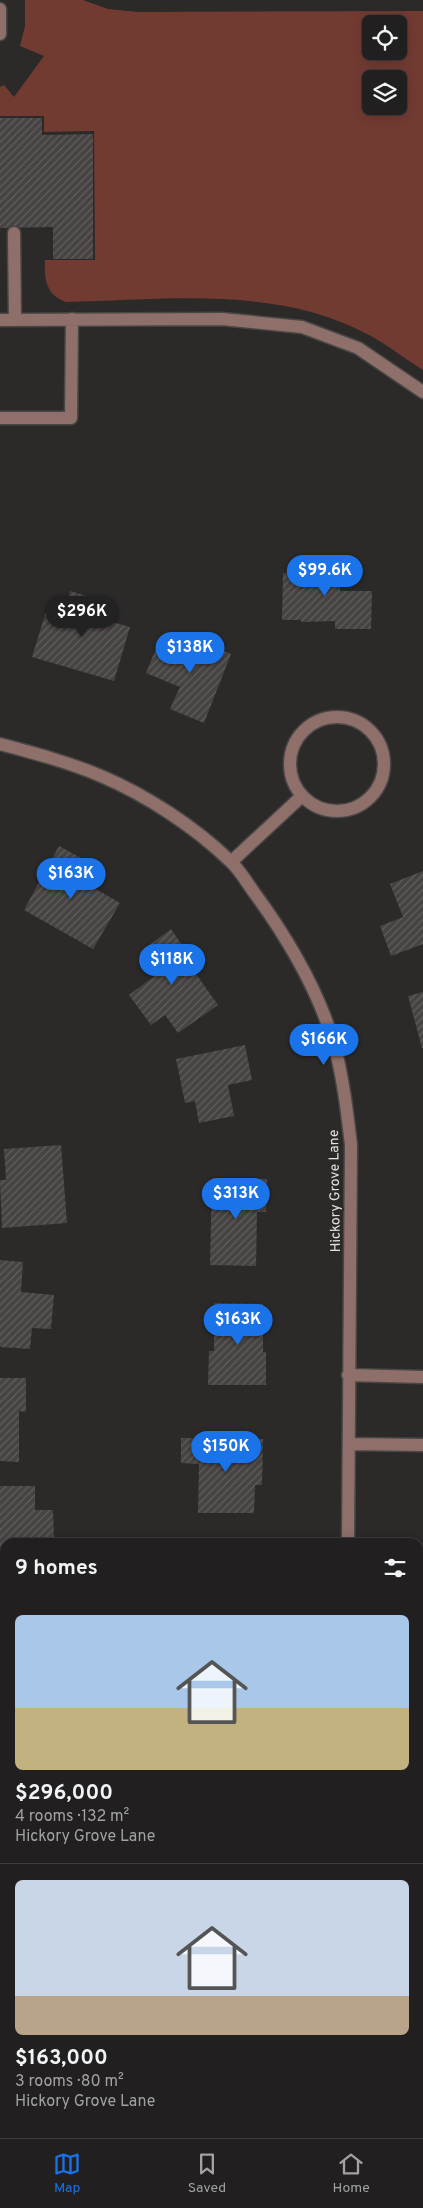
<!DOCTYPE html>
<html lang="en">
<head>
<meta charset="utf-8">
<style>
  :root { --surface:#211f1f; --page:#292728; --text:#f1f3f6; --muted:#a2a2a4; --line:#3e3d3d; --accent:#1a73e8 }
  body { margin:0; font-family:Overpass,sans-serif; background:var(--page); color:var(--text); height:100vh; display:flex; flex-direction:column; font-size:19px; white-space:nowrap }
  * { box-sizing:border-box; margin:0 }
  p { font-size:16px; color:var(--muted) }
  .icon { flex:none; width:28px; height:28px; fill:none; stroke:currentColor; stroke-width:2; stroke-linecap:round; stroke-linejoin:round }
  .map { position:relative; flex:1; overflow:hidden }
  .panel { position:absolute; left:0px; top:1538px; width:424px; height:601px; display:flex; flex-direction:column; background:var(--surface); border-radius:15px 15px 0 0; box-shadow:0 2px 12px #0003,0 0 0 1px var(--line) }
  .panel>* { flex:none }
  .controls { position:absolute; left:362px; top:15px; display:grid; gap:10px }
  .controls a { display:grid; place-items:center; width:45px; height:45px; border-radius:8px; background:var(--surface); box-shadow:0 2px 12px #0003,0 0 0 1px var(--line); font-size:25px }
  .price { position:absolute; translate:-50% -42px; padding:0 11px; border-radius:18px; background:var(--accent); color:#fff; font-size:16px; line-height:32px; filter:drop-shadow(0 1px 2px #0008) }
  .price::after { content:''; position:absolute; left:50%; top:30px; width:15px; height:11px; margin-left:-8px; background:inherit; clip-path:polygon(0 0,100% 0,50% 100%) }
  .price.active { background:#222; color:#fff }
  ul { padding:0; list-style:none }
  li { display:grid; align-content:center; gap:10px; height:265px; padding:0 15px }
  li+li { border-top:1px solid var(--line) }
  li span { display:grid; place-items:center; height:155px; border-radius:8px; color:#555 }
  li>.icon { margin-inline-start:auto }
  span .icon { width:90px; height:90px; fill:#fffc; stroke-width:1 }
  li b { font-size:21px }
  h2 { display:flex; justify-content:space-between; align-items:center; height:60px; padding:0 15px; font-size:21px }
  .menu { display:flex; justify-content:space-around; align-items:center; height:70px; border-top:1px solid var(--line); background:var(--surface); font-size:14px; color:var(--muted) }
  .menu a { display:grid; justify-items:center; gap:2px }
  .menu .active { color:var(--accent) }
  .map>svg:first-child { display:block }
  .green { fill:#723b32; fill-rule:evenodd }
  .wetland { fill:url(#wetland-marsh) }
  .building { fill:url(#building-hatch) }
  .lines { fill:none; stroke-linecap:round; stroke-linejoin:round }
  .minor-casing { stroke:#494746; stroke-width:15 }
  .minor { stroke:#8e6f69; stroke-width:12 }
  .labels { text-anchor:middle; stroke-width:4; stroke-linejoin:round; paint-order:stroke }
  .street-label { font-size:14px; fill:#e4e2e1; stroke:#2c2929 }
</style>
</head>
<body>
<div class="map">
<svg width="423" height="2138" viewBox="0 0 423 2138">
  <defs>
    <pattern id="wetland-marsh" width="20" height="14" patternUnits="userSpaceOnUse" patternTransform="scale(1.25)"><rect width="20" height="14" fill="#723b32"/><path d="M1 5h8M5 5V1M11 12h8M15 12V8" fill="none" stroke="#86574f"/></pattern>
    <pattern id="building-hatch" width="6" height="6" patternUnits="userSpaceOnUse" patternTransform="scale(1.25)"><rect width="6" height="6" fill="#464342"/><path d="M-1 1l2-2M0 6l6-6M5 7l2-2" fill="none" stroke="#615e5d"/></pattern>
  </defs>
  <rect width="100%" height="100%" fill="#2c2929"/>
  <path class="green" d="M 25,0 L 83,0 L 108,9 L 138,12 L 423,11 L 423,370 C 405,359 388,345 369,335 C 277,285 166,300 66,302 C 46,295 44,279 45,260 L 95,260 L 94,131 L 44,132 L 44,116 L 0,116 L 0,87 L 4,85 L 14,97 L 44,56 L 20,46 L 25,26 ZM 371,24 L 399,24 L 399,51 L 371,51 ZM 371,79 L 399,79 L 399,106 L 371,106 Z"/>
  <path class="wetland" d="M 0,1986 L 5,1988 L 5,2134 L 334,2134 L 335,2138 L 0,2138 Z"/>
  <path class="building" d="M 0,118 L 42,118 L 42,135 L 93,134 L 93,259 L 53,259 L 53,227 L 0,228 Z
    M 305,558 L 341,558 L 340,591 L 372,591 L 371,629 L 335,629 L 335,621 L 301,622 L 301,620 L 282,620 L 283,573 L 305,573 Z
    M 70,591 L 107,602 L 102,619 L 130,627 L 114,681 L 32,657 L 48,605 L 66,610 Z
    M 186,635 L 231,654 L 204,723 L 170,709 L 180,687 L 146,673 L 160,639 L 181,647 Z
    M 59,846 L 90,863 L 80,880 L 120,903 L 93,949 L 24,910 Z
    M 423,871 L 423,944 L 391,956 L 380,926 L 403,917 L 390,884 Z
    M 171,929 L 188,954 L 184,957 L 218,1005 L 178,1033 L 165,1015 L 151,1025 L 129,995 L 156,975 L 140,952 Z
    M 423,992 L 423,1048 L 422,1048 L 408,996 Z
    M 245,1045 L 252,1080 L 228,1085 L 234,1116 L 199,1123 L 195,1101 L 185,1103 L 176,1059 Z
    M 61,1145 L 67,1223 L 2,1228 L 0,1180 L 6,1180 L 4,1149 Z
    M 212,1178 L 267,1179 L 266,1212 L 257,1212 L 256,1266 L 210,1265 Z
    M 0,1260 L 23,1262 L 21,1292 L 54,1295 L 51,1329 L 32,1328 L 30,1349 L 0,1347 Z
    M 214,1303 L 263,1304 L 263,1352 L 266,1352 L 266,1385 L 208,1385 L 209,1351 L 214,1351 Z
    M 0,1378 L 26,1378 L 26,1412 L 19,1411 L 19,1462 L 0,1461 Z
    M 181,1438 L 263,1439 L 262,1485 L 255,1485 L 254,1513 L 198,1513 L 199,1464 L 181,1463 Z
    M 0,1486 L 35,1486 L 35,1510 L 53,1510 L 54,1542 L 5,1542 L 5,1574 L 0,1574 Z
    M 0,1789 L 5,1790 L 5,1826 L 0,1825 Z
    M 422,1860 L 423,1907 L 419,1908 L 419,1861 Z"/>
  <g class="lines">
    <g class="minor-casing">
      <path id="minor" d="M 0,9 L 0,34
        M 14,233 L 15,320
        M 0,320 L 222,319 L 302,327 L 358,348 L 423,392
        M 0,418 L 71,418 L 72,319
        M290 764a47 47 0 1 1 94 0a47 47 0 1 1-94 0Z
        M 0,744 C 34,753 68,762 101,776 C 146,795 195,827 230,861 C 239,869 246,881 253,891 C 287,937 318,989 334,1044 C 343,1077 347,1111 351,1145 L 348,1542
        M 231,862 L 302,796
        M 348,1375 L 423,1377
        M 349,1444 L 423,1445
        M 0,1679 L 5,1681"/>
    </g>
    <use href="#minor" class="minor"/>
  </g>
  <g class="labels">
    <g class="street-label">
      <text transform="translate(334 1191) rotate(-91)" y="5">Hickory Grove Lane</text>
    </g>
  </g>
</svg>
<div class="controls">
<a><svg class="icon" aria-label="locate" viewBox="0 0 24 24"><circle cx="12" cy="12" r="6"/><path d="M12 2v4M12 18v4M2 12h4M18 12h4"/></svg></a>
<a><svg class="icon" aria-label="layers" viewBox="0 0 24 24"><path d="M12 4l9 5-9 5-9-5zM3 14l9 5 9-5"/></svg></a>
</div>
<b class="price" style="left:325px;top:597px">$99.6K</b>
<b class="price active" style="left:82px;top:638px">$296K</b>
<b class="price" style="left:190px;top:674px">$138K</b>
<b class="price" style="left:71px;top:900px">$163K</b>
<b class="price" style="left:172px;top:986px">$118K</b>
<b class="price" style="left:324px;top:1066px">$166K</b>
<b class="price" style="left:236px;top:1220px">$313K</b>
<b class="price" style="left:238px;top:1346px">$163K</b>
<b class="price" style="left:226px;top:1473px">$150K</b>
<section class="panel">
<h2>9 homes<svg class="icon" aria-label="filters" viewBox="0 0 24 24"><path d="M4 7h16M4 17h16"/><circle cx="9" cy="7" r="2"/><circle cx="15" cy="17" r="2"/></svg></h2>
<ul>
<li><span style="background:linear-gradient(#a9c7e8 60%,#c2b280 0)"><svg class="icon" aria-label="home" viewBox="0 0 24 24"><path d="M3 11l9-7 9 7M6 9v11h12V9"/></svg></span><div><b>$296,000</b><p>4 rooms · 132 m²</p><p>Hickory Grove Lane</p></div></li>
<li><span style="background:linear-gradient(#c9d6e8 75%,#b9a48a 0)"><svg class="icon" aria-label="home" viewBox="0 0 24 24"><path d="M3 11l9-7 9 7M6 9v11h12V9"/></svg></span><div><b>$163,000</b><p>3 rooms · 80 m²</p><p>Hickory Grove Lane</p></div></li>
</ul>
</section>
</div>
<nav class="menu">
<a class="active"><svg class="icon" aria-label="map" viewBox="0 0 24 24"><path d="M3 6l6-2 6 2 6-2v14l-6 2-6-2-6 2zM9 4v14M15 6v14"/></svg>Map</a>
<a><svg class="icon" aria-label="saved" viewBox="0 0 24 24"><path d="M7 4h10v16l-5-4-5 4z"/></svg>Saved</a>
<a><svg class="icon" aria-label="home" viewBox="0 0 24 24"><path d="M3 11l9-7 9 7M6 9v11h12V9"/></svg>Home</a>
</nav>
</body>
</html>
